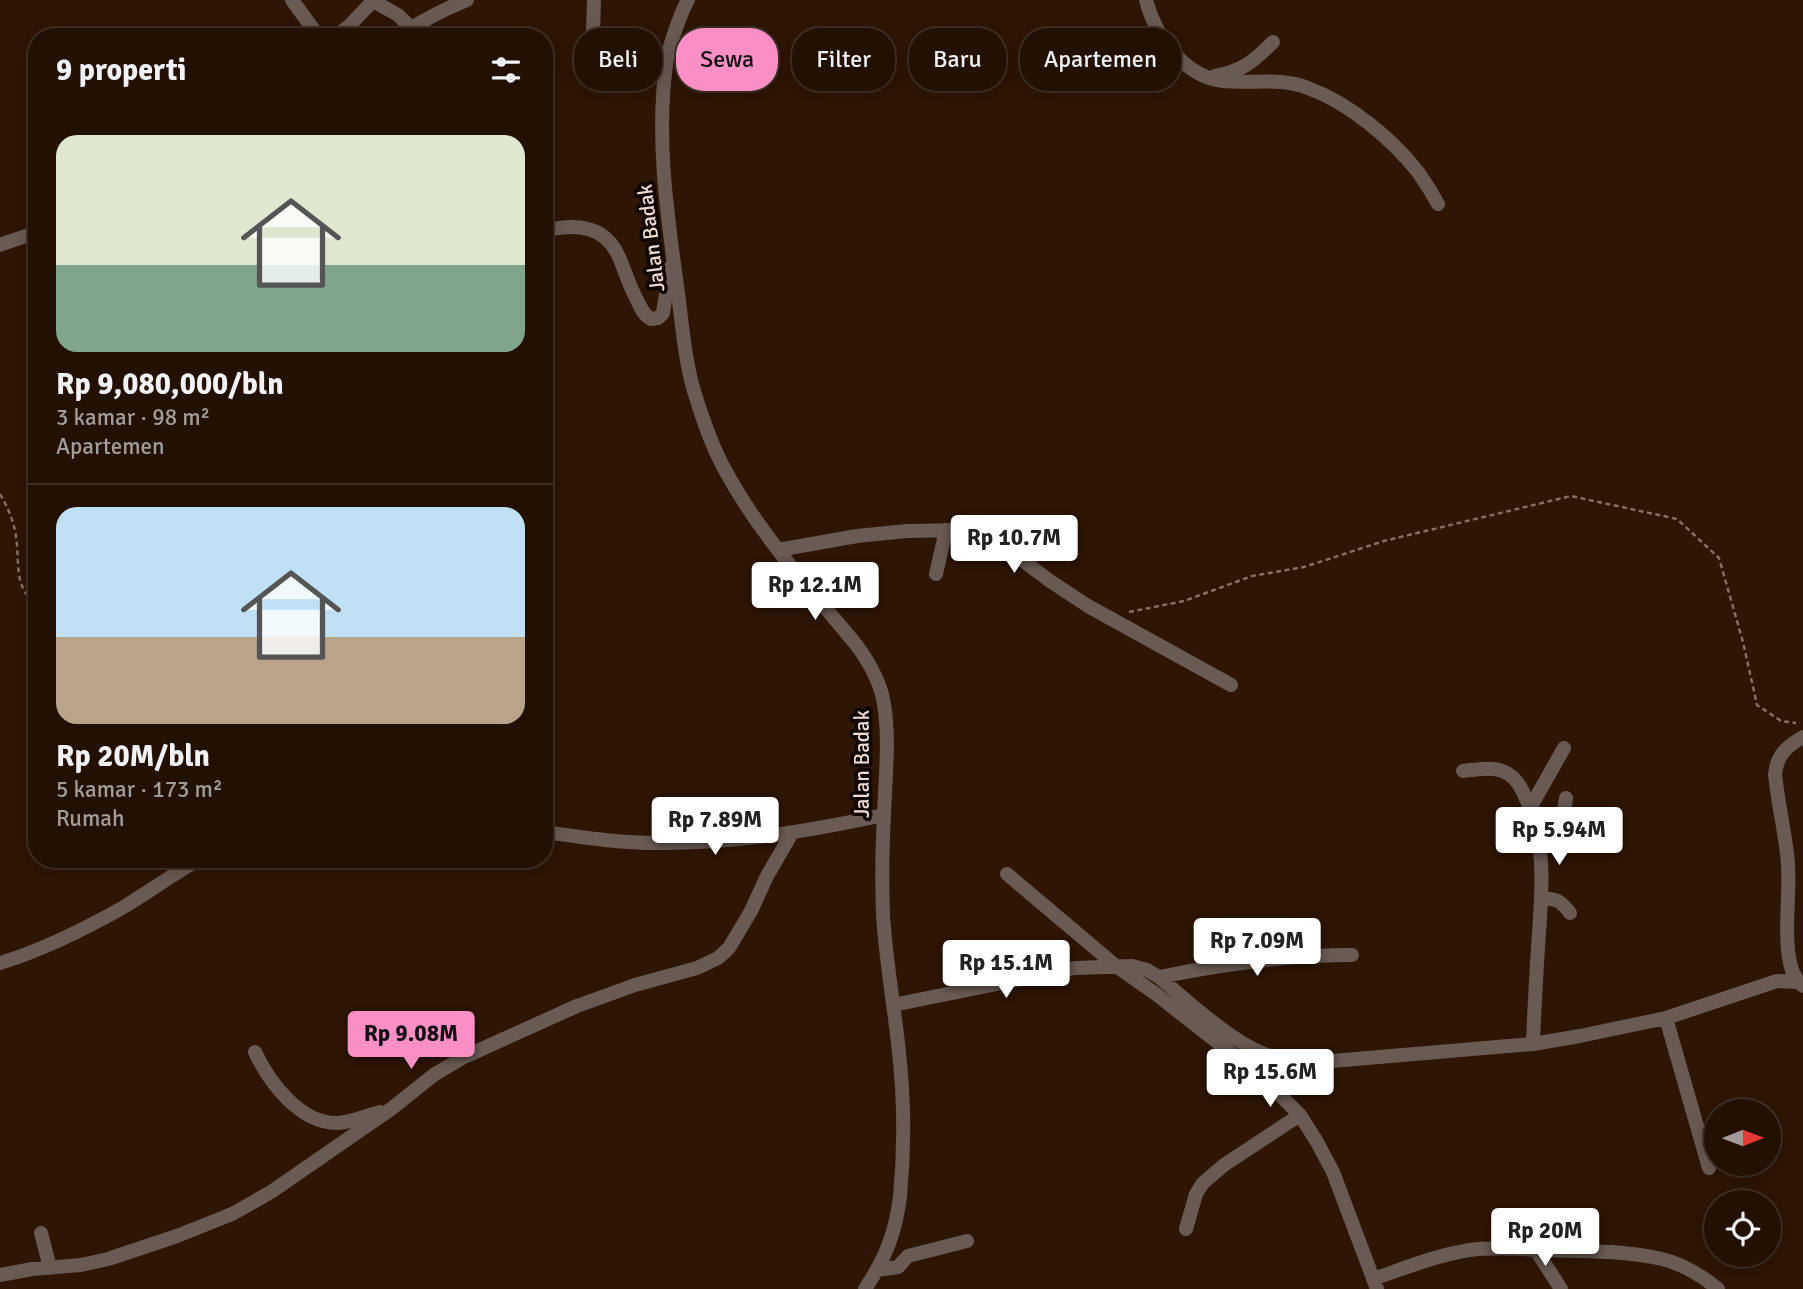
<!DOCTYPE html>
<html lang="id">
<head>
<meta charset="utf-8">
<style>
  :root { --surface:#221003; --page:#2e1e12; --text:#f1f3f6; --muted:#a29d9a; --line:#3f3025; --accent:#fa8fc6 }
  body { margin:0; font-family:Signika,sans-serif; background:var(--page); color:var(--text); height:100vh; display:flex; flex-direction:column; font-size:26px; white-space:nowrap }
  * { box-sizing:border-box; margin:0 }
  p { font-size:23px; color:var(--muted) }
  .icon { flex:none; width:38px; height:38px; fill:none; stroke:currentColor; stroke-width:2; stroke-linecap:round; stroke-linejoin:round }
  .map { position:relative; flex:1; overflow:hidden }
  .panel { position:absolute; left:28px; top:28px; width:525px; height:840px; display:flex; flex-direction:column; background:var(--surface); border-radius:28px; box-shadow:0 4px 18px #0003,0 0 0 2px var(--line) }
  .panel>* { flex:none }
  .hud { position:absolute; left:574px; top:28px; width:665px; height:63px; display:flex; gap:14px }
  .needle { width:46px; rotate:89deg }
  .controls { position:absolute; left:1704px; top:1099px; display:grid; gap:14px }
  .controls a { display:grid; place-items:center; width:77px; height:77px; border-radius:50%; background:var(--surface); box-shadow:0 4px 18px #0003,0 0 0 2px var(--line); font-size:35px }
  .price { position:absolute; translate:-50% -60px; padding:0 16px; border-radius:7px; background:#fff; color:#222; font-size:23px; line-height:46px; filter:drop-shadow(0 2px 4px #0008) }
  .price::after { content:''; position:absolute; left:50%; top:42px; width:21px; height:16px; margin-left:-10px; background:inherit; clip-path:polygon(0 0,100% 0,50% 100%) }
  .price.on { background:var(--accent); color:#111 }
  ul { padding:0; list-style:none }
  li { display:grid; align-content:center; gap:14px; height:371px; padding:0 28px }
  li+li { border-top:2px solid var(--line) }
  li span { display:grid; place-items:center; height:217px; border-radius:21px; color:#555 }
  li>.icon { margin-inline-start:auto }
  span .icon { width:126px; height:126px; fill:#fffc; stroke-width:1 }
  li b { font-size:30px }
  h2 { display:flex; justify-content:space-between; align-items:center; height:84px; padding:0 28px; font-size:30px }
  .tag { padding:0 24px; border-radius:28px; background:var(--surface); box-shadow:0 4px 18px #0003,0 0 0 2px var(--line); font-size:24px; line-height:63px }
  .tag.on { background:var(--accent); color:#111 }
  .map>svg:first-child { display:block }
  .lines { fill:none; stroke-linecap:round; stroke-linejoin:round }
  .path { stroke:#867061; stroke-width:2.5; stroke-dasharray:5 3.5; stroke-linecap:butt }
  .minor { stroke:#695a53; stroke-width:14 }
  .labels { text-anchor:middle; stroke-width:7; stroke-linejoin:round; paint-order:stroke }
  .street-label { font-size:21px; fill:#eedcd1; stroke:#0e0501 }
</style>
</head>
<body>
<div class="map">
<svg width="1803" height="1289" viewBox="0 0 1803 1289">
  <rect width="100%" height="100%" fill="#2e1504"/>
  <g class="lines">
    <path class="path" d="M 0,494 C 8,508 14,521 16,537 C 20,561 13,589 37,604
      M 1129,612 L 1184,601 L 1252,576 L 1304,567 L 1384,541 L 1571,496 L 1677,519 L 1719,558 L 1743,642 L 1757,705 L 1781,721 L 1796,723"/>
    <path class="minor" d="M 292,0 L 319,37
      M 688,0 C 682,10 678,23 674,34 C 671,44 667,55 666,65 C 656,138 667,213 677,286 C 682,321 684,357 694,391 C 702,417 711,445 725,470 C 760,535 811,590 858,647 C 870,664 881,683 884,704 C 890,741 885,779 884,816 C 882,849 882,883 883,916 C 886,959 893,1000 898,1043 C 904,1093 905,1145 900,1196 C 896,1232 885,1259 865,1289
      M 1146,0 C 1155,35 1184,77 1223,81 C 1252,84 1280,77 1308,88 C 1349,103 1391,138 1418,172 C 1425,182 1432,193 1438,204
      M 373,1 L 398,15 L 411,28
      M 335,37 L 349,26 L 373,1 L 372,0
      M 397,37 C 420,22 442,10 467,0
      M 1215,76 C 1243,71 1254,61 1273,42
      M 587,77 L 592,60 L 594,0
      M 544,231 C 575,223 605,225 619,257 C 625,271 629,285 636,298 C 640,306 643,315 651,319 L 658,318 L 663,313 L 670,268
      M 0,245 L 37,232
      M 778,550 L 857,536 L 907,531 L 965,530 L 983,534 L 996,540 L 1050,581 L 1088,606 L 1231,685
      M 936,574 L 946,530
      M 1803,737 C 1787,746 1777,755 1775,774 C 1778,805 1786,835 1788,865 C 1790,896 1784,928 1789,958 C 1791,969 1794,979 1803,986
      M 1463,771 C 1476,770 1492,766 1505,772 C 1517,778 1522,789 1527,801 C 1548,848 1541,898 1538,948 C 1536,980 1534,1012 1533,1044
      M 1530,808 L 1564,748
      M 544,832 C 581,837 618,843 656,843 C 732,844 809,831 884,815
      M 1540,841 C 1563,828 1562,824 1566,798
      M 1007,874 L 1116,966 L 1156,994 L 1245,1064 L 1274,1089 L 1300,1115 L 1317,1142 L 1333,1172 L 1377,1289
      M 1542,899 C 1556,898 1561,901 1570,913
      M 0,963 C 43,950 83,930 122,908 C 149,892 173,874 200,859
      M 1159,977 C 1223,964 1287,955 1352,955
      M 893,1005 L 1075,968 L 1132,966 L 1147,970 L 1159,977 C 1187,1001 1237,1047 1271,1056 C 1292,1062 1311,1062 1332,1061 L 1533,1044 L 1580,1036 L 1666,1018 L 1777,981 L 1798,982
      M 1666,1018 L 1709,1168
      M 255,1052 C 269,1082 300,1124 338,1123 C 352,1122 366,1116 380,1112
      M 1186,1229 L 1196,1194 L 1203,1183 L 1224,1165 L 1300,1115
      M 41,1233 L 50,1268
      M 1536,1250 L 1561,1289
      M 877,1270 L 898,1267 L 908,1256 L 967,1241
      M 0,1275 L 32,1269 L 81,1265 L 108,1259 L 177,1236 L 232,1214 L 271,1192 L 391,1109 L 435,1074 L 464,1057 L 577,1006 L 635,985 L 697,968 L 718,958 L 729,948 L 751,911 L 767,876 L 792,833
      M 1373,1279 C 1405,1268 1437,1255 1470,1250 C 1494,1247 1516,1249 1540,1250 C 1580,1251 1622,1250 1662,1259 C 1683,1264 1701,1275 1718,1289"/>
  </g>
  <g class="labels">
    <g class="street-label">
      <text transform="translate(651 238) rotate(-97)" y="7">Jalan Badak</text>
      <text transform="translate(862 764) rotate(-90)" y="7">Jalan Badak</text>
    </g>
  </g>
</svg>
<div class="controls">
<a><svg class="needle" viewBox="-14 -14 28 28"><path d="M0-13l5 13h-10z" fill="#e53935"/><path d="M0 13l5-13h-10z" fill="#a29d9a"/></svg></a>
<a><svg class="icon" aria-label="locate" viewBox="0 0 24 24"><circle cx="12" cy="12" r="6"/><path d="M12 2v4M12 18v4M2 12h4M18 12h4"/></svg></a>
</div>
<b class="price" style="left:1014px;top:575px">Rp 10.7M</b>
<b class="price" style="left:815px;top:622px">Rp 12.1M</b>
<b class="price" style="left:715px;top:857px">Rp 7.89M</b>
<b class="price" style="left:1559px;top:867px">Rp 5.94M</b>
<b class="price" style="left:1257px;top:978px">Rp 7.09M</b>
<b class="price" style="left:1006px;top:1000px">Rp 15.1M</b>
<b class="price on" style="left:411px;top:1071px">Rp 9.08M</b>
<b class="price" style="left:1270px;top:1109px">Rp 15.6M</b>
<b class="price" style="left:1545px;top:1268px">Rp 20M</b>
<div class="hud">
<a class="tag">Beli</a>
<a class="tag on">Sewa</a>
<a class="tag">Filter</a>
<a class="tag">Baru</a>
<a class="tag">Apartemen</a>
</div>
<section class="panel">
<h2>9 properti<svg class="icon" aria-label="filters" viewBox="0 0 24 24"><path d="M4 7h16M4 17h16"/><circle cx="9" cy="7" r="2"/><circle cx="15" cy="17" r="2"/></svg></h2>
<ul>
<li><span style="background:linear-gradient(#dfe7d0 60%,#7fa58c 0)"><svg class="icon" aria-label="home" viewBox="0 0 24 24"><path d="M3 11l9-7 9 7M6 9v11h12V9"/></svg></span><div><b>Rp 9,080,000/bln</b><p>3 kamar · 98 m²</p><p>Apartemen</p></div></li>
<li><span style="background:linear-gradient(#bfe0f5 60%,#b9a48a 0)"><svg class="icon" aria-label="home" viewBox="0 0 24 24"><path d="M3 11l9-7 9 7M6 9v11h12V9"/></svg></span><div><b>Rp 20M/bln</b><p>5 kamar · 173 m²</p><p>Rumah</p></div></li>
</ul>
</section>
</div>
</body>
</html>
